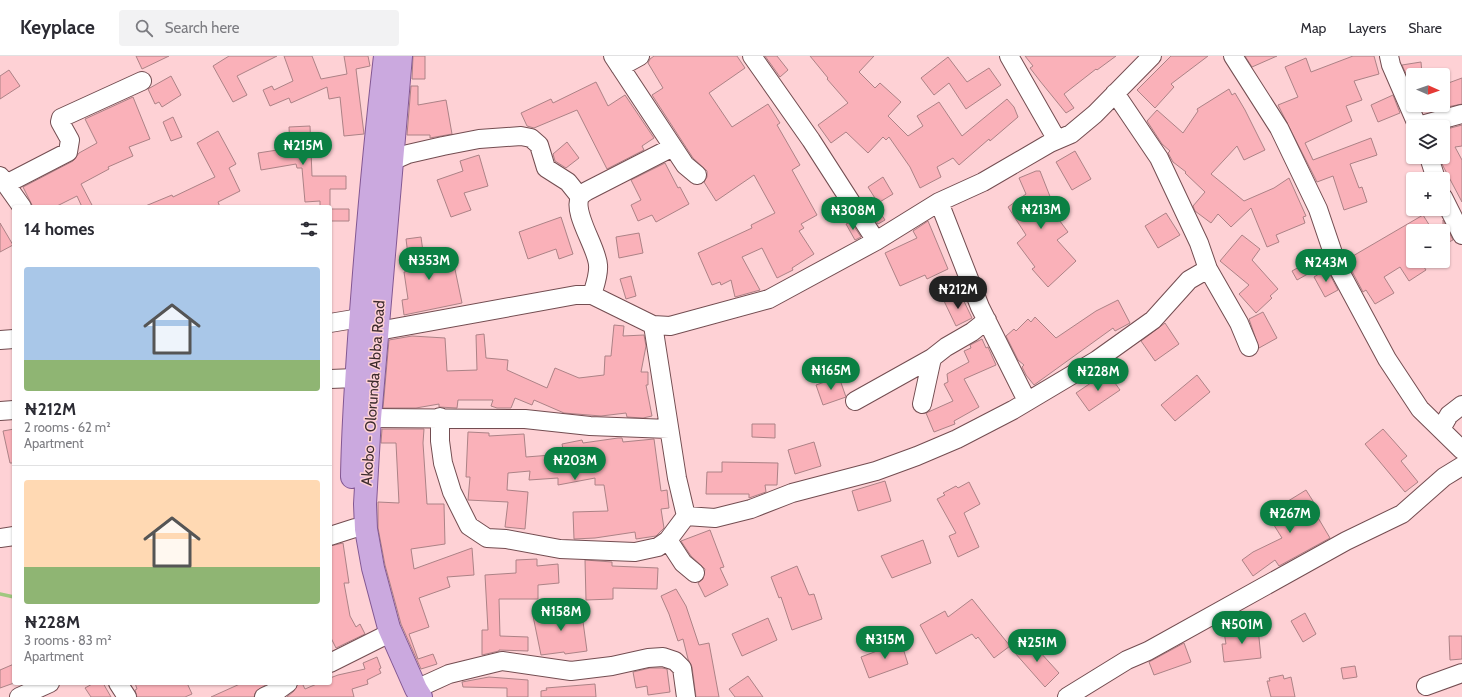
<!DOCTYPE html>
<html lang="en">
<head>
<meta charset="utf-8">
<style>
  :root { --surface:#fff; --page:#f2f2f3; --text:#2b2b33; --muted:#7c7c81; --line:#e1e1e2; --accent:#0b8043 }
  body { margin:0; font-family:Cabin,sans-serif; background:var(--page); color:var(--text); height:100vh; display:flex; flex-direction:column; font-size:15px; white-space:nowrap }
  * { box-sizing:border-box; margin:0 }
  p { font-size:13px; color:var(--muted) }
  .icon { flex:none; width:22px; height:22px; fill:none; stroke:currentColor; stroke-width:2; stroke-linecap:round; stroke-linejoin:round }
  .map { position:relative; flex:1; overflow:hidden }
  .details { position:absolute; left:12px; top:149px; width:320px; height:480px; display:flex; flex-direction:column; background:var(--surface); border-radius:4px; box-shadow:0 1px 3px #0004 }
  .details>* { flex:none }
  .needle { width:26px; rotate:92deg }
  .tools { position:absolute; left:1406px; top:12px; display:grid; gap:8px }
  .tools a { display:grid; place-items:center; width:44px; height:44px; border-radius:4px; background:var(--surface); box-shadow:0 1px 3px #0004; font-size:20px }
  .price { position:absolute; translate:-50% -34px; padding:0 9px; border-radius:14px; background:var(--accent); color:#fff; font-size:13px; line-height:26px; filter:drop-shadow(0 1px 2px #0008) }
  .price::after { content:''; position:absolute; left:50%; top:24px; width:12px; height:9px; margin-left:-6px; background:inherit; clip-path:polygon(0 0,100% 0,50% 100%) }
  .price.current { background:#222; color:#fff }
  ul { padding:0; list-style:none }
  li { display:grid; align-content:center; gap:8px; height:212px; padding:0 12px }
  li+li { border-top:1px solid var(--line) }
  li span { display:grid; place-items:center; height:124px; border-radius:4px; color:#555 }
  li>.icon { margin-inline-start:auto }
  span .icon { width:72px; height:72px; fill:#fffc; stroke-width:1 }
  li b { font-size:17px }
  h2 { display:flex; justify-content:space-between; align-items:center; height:48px; padding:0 12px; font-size:17px }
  header { display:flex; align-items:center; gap:24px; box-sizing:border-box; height:56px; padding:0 20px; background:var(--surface); border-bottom:1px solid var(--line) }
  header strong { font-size:19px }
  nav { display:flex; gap:22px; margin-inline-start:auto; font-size:14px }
  .search { width:280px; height:36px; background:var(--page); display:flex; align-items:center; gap:10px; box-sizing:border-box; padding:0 14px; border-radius:4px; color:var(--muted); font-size:15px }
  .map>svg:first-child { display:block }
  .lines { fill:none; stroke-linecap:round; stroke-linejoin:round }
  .stream { stroke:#a1c880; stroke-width:3.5 }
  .building { fill:#fab1b9; stroke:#ac8286 }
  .minor-casing { stroke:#734d51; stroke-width:20 }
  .major-casing { stroke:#835893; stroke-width:24 }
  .minor { stroke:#fff; stroke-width:18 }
  .major { stroke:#cba9df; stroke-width:22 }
  .labels { text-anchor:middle; stroke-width:3; stroke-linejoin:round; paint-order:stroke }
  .street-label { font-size:15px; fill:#3c2b2d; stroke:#fed1d5 }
</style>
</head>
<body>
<header>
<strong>Keyplace</strong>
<div class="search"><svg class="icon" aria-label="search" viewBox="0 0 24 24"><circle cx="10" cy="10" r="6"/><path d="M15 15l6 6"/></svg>Search here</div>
<nav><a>Map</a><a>Layers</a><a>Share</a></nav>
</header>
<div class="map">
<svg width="1462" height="641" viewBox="0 0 1462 641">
  <rect width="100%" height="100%" fill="#fed1d5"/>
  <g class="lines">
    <path class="stream" d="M 0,538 L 14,541"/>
  </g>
  <path class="building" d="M 136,0 L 169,0 L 142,13 Z
    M 229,0 L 277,0 L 237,20 L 247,39 L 233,46 L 213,10 Z
    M 284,0 L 312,0 L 321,23 L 347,18 L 344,0 L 368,0 L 370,10 L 356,13 L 364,78 L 344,80 L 340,41 L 329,43 L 327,31 L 291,47 L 289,42 L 270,50 L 263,34 L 272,30 L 274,34 L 293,25 Z
    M 413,0 L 425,0 L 425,23 L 412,23 Z
    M 654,0 L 737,0 L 745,12 L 709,37 L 732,71 L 768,48 L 780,67 L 777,69 L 800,109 L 792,114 L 817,159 L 801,168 L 804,172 L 799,175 L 814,198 L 792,212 L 793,214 L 777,222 L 762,192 L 742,201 L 760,234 L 735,241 L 731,224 L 721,229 L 720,226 L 712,229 L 698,197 L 752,172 L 751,169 L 775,157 L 754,119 L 716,145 L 704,126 L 707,121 L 707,115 L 693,102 L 652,39 L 663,32 L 648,7 L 650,3 Z
    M 765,0 L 777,0 L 788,14 L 780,21 Z
    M 810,0 L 874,0 L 859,16 L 875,32 L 880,27 L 901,46 L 888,60 L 908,80 L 923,70 L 917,60 L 939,46 L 962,80 L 1007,43 L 1014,51 L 1018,61 L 990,85 L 989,83 L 959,109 L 953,102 L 937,111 L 941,121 L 920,132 L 910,111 L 889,81 L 886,84 L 883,81 L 868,97 L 846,76 L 831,87 L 818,69 L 848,47 L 827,23 L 828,22 Z
    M 1025,0 L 1116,0 L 1097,14 L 1096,13 L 1064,38 L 1074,52 L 1066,57 L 1040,25 L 1030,12 L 1033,10 Z
    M 1171,0 L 1208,0 L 1171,28 L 1174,31 L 1155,52 L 1137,34 Z
    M 1245,0 L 1277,0 L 1252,11 Z
    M 1353,0 L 1374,0 L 1379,18 L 1354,25 L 1362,44 L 1346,50 L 1352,65 L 1305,87 L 1313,104 L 1371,82 L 1377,99 L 1350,108 L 1359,132 L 1362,131 L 1367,146 L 1344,154 L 1333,120 L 1317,126 L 1278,49 L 1298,41 L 1285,11 L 1306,2 L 1311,16 Z
    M 948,1 L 967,26 L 989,12 L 1001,29 L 966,53 L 949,27 L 934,39 L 921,22 Z
    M 1421,6 L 1422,18 L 1407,20 L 1402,9 Z
    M 9,14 L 20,30 L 0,43 L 0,20 Z
    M 171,20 L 181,39 L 162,51 L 159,46 L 155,48 L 148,33 Z
    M 1462,22 L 1462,48 L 1447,51 L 1443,38 L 1443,29 Z
    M 596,26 L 608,50 L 625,39 L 654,82 L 642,90 L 644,94 L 607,113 L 577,54 L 534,72 L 527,70 L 521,57 L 551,43 L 553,47 Z
    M 411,30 L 418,30 L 418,49 L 446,44 L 452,78 L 430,82 L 430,79 L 407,79 Z
    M 1229,33 L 1232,39 L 1235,37 L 1245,54 L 1265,94 L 1244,104 L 1237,90 L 1211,118 L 1244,145 L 1274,132 L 1289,122 L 1306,160 L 1303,161 L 1305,167 L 1276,179 L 1279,186 L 1267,191 L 1251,152 L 1231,171 L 1218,158 L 1211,167 L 1195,155 L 1193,150 L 1205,136 L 1185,117 L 1186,116 L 1173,106 L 1168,97 L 1170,95 L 1162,88 L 1147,65 L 1157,54 L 1183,77 L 1198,55 L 1197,53 Z
    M 1393,39 L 1400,57 L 1378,66 L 1371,49 Z
    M 133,41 L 150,83 L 129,91 L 133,100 L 108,111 L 109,113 L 81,128 L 93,151 L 82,151 L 77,140 L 55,151 L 33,151 L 23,131 L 73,105 L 79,97 L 97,87 L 85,63 Z
    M 173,61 L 182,81 L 171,85 L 163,66 Z
    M 1462,69 L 1462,90 L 1455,91 L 1462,104 L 1462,146 L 1443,110 L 1440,101 L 1443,101 L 1443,74 Z
    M 310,70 L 312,120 L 346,120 L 346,133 L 330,133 L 330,151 L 320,151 L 320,145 L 305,146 L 302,112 L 297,112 L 296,108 L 261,114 L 258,97 L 290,92 L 289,71 Z
    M 218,75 L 236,108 L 229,112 L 240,135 L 218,146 L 220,151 L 143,151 L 172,139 L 173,141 L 215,121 L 197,87 Z
    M 567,86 L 579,102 L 566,112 L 555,105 L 553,98 Z
    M 1075,95 L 1091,123 L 1072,134 L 1056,106 Z
    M 479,99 L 488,130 L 464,137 L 471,154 L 451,161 L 437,124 L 463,115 L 460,105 Z
    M 665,107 L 678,132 L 680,131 L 689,148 L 656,166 L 652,159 L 638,165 L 631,149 L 641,144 L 631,124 Z
    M 1036,115 L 1040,115 L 1051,143 L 1045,145 L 1068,176 L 1057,184 L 1076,205 L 1048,231 L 1032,213 L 1035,211 L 1017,187 L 1026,179 L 1008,151 L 1026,138 L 1019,122 Z
    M 883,121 L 893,138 L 878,147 L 868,131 Z
    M 330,153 L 349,153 L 349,165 L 330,165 Z
    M 879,155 L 885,164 L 878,168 L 872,159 Z
    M 1166,157 L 1180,179 L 1158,192 L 1145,170 Z
    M 1423,159 L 1433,175 L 1413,175 L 1413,205 L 1420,205 L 1426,214 L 1409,225 L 1400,211 L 1384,221 L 1394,237 L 1375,248 L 1366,234 L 1363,236 L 1346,204 Z
    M 561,161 L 573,198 L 559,203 L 556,193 L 528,203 L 519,176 Z
    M 1443,164 L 1453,184 L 1443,189 Z
    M 928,165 L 948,213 L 927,223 L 925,219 L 900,230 L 885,197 L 917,182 L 913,175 Z
    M 851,166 L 861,181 L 855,184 L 846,168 Z
    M 0,167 L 13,189 L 0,196 Z
    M 639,177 L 643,197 L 619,202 L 616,181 Z
    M 1242,179 L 1260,193 L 1252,204 L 1278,233 L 1270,240 L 1272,242 L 1256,257 L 1239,238 L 1249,229 L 1220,205 Z
    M 421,181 L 424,203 L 452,199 L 462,247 L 404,259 L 402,244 L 408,243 L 404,216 L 410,215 L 406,183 Z
    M 1310,205 L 1315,214 L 1297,224 L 1292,215 Z
    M 1327,213 L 1338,234 L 1325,241 L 1314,221 Z
    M 631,220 L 636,240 L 626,243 L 620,223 Z
    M 960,237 L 972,262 L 956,270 L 944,245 Z
    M 1118,244 L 1130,267 L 1115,275 L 1113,272 L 1034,329 L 1026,319 L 1022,311 L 1024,309 L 1018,304 L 1006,280 L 1014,273 L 1016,275 L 1028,263 L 1031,266 L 1035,261 L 1056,282 L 1096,255 Z
    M 1263,256 L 1277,282 L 1259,292 L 1249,263 Z
    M 1165,267 L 1179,288 L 1155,305 L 1141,285 Z
    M 614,269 L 624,270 L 623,280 L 644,279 L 646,290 L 641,316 L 648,316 L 648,329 L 646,329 L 652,360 L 643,362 L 627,361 L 626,357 L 601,360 L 564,357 L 534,344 L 532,349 L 515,342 L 511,352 L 497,352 L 491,350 L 493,344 L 458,344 L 457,352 L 439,351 L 439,348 L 416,352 L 383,352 L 389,284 L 412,280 L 445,282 L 447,315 L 477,314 L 476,279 L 484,278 L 486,302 L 508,304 L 507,314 L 547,332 L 555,312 L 579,322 L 604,319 L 605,300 L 611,300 Z
    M 982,283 L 986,292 L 988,291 L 996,309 L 964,323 L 979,351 L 954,365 L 955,368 L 934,376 L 926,357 L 953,345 L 944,328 L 948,326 L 947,318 L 969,306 L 964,295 L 971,292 L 970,289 Z
    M 1107,316 L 1120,334 L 1089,355 L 1076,337 Z
    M 1197,319 L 1210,336 L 1175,365 L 1161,349 Z
    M 839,321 L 846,341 L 823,349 L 816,329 Z
    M 752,368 L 775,368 L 775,382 L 752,381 Z
    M 14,373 L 14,407 L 10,407 L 3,375 Z
    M 382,373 L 424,373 L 423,387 L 427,448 L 444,448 L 445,488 L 411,493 L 414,513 L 472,492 L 474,519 L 447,521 L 450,531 L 419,542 L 429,571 L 409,578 L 418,603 L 433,598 L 437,608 L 421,613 L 401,568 L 385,509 L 378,472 L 378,446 L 399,447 L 396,387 L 381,387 Z
    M 1383,373 L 1407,400 L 1401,405 L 1418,426 L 1405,436 L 1365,388 Z
    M 468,376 L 489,377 L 489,380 L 524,378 L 526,401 L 564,398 L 562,388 L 582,384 L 583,387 L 618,382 L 622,382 L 623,386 L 654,383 L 661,435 L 667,434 L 669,452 L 661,453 L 664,472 L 656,480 L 636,483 L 635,476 L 595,482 L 574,483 L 573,456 L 608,455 L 604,429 L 595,429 L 595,422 L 558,429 L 558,422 L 529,424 L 530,415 L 508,417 L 507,434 L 528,436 L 525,473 L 505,471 L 508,446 L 468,444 L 470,421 L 466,421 Z
    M 814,386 L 821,410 L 795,418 L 788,394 Z
    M 722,406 L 778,407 L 777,429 L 765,429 L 766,436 L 749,442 L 749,438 L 706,438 L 707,416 L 722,416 Z
    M 885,425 L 891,445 L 858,455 L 852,435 Z
    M 969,426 L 980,448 L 964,457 L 979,491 L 958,501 L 949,480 L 956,477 L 937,443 L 945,439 L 943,437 L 956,430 L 958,432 Z
    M 1306,434 L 1318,453 L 1314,455 L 1330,482 L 1279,510 L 1275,504 L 1253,520 L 1242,504 L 1253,496 L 1282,482 L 1267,458 Z
    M 710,474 L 724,511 L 720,512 L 728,529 L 705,541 L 698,527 L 703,523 L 705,513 L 691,500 L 681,485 Z
    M 923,484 L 931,507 L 892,522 L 881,500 Z
    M 343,487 L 349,527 L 344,527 L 350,560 L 356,571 L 360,568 L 365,578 L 336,592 L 330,580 L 330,490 Z
    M 537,503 L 537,510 L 558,508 L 559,527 L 538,529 L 538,543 L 499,543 L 500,580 L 528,581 L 528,595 L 499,594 L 499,595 L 482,599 L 482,574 L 488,574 L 485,519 L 516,517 L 516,504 Z
    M 585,504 L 612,506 L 612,510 L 658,512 L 657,533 L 613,532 L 613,543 L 586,544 Z
    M 797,510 L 809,539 L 814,538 L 822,563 L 792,574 L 781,541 L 779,542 L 771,521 Z
    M 676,533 L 686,550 L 699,589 L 709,587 L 719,641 L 696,641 L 692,611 L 688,603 L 683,583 L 678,585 L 669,558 L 661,540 Z
    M 972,543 L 1010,590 L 994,602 L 978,581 L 976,583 L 972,578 L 936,598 L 920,569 L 945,555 L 948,561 Z
    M 581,551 L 587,595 L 565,598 L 564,596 L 541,599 L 533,560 Z
    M 1305,557 L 1316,578 L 1303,586 L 1291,565 Z
    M 768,562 L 777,584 L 742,600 L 732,578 Z
    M 1258,572 L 1261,602 L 1224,606 L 1222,588 L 1226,588 L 1224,576 Z
    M 1449,580 L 1462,580 L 1462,603 L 1450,604 Z
    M 1029,584 L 1059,617 L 1045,631 L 1015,597 Z
    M 901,586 L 908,608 L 869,622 L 861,601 Z
    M 1184,587 L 1191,606 L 1154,619 L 1149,606 Z
    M 377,601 L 381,612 L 379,613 L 381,617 L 367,624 L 368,628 L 352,633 L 354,641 L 287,641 L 294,635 L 298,627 L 302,627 L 305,633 L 319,627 L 330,627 L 330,622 L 338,619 L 365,613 L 363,607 Z
    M 14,608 L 14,627 L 0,632 L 0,614 Z
    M 1355,610 L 1357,621 L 1343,623 L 1341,612 Z
    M 650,612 L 662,612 L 667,613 L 670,636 L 648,639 L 647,630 L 636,632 L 633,616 Z
    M 1283,619 L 1284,623 L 1291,621 L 1295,641 L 1271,641 L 1267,625 L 1270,625 L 1269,622 Z
    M 748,620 L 763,641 L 735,641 L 729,633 Z
    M 489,621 L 528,624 L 528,641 L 507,641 L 507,632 L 463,631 L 462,626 Z
    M 94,627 L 103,627 L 111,641 L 91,641 L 85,632 Z
    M 135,627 L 187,627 L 192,638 L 185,641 L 137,641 L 135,634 L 137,633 Z
    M 242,627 L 269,627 L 256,635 L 254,641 L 211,641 Z
    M 595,628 L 596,641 L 541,641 L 541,635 L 547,634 L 546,632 Z"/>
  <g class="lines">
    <g class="minor-casing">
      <path id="minor" d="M 613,0 L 685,109 L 697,119
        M 752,0 L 811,84 L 876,185
        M 1009,0 L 1057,84
        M 1233,0 L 1279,72 L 1318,153 L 1338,212 L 1387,303 L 1420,353 L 1462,394
        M 1389,0 L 1391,9 L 1418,71
        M 620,11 L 640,0
        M 1418,70 L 1462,58
        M 1429,101 L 1436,123
        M 392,105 L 408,98 L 443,90 L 479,83 L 521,80 L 531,82 L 539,89 L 546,112 L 568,126 L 580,141
        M 0,120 L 22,151
        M 6,128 L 68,96 L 70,84 L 60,66 L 61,62 L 142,25
        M 1443,141 L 1462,179
        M 939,146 L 980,251 L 1027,345
        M 1208,213 L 1239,267 L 1249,291
        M 592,239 C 595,229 599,219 598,209 C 597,191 572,157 580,141 C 581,139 584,137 587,135 L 673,91
        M 330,267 L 360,262
        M 378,275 L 576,239 L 592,239 L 653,269 L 670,270 L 769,243 L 876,185 L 939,146 L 983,126 L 1050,87 L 1071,78 L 1095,58 L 1152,0
        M 0,284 L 14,283
        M 330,323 L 356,322
        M 855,345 L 932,302
        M 922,348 L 932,302 L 946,291 L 972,276 L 987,264
        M 0,355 L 14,354
        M 440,361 L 440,385 L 443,407 L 452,436 L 469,470 L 487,482 L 506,483 L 560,493 L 635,496 L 658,491 L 668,484 L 686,460 L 677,422 L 653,269
        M 370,362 L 525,363 L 590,370 L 669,373
        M 1441,373 L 1449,359 L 1462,349
        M 686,460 L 715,462 L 751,453 L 792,437 L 876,415 L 917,400 L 957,383 L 1013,354 L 1097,304 L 1153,264 L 1189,224 L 1208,213 L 1199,187 L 1159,102 L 1115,37
        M 330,480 L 355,472
        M 0,482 L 14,480
        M 668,484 L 683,507 L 695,517
        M 330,607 L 382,581
        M 118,627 L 127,641
        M 1426,630 L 1462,617
        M 416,633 L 449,618 L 502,605 L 571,615 L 612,610 L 648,602 L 663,601 L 675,605 L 682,612 L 686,641
        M 19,641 L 50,627
        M 264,641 L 277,635 L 288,627
        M 1067,641 L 1127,604 L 1148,595 L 1346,485 L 1402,458 L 1444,421 L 1462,410"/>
    </g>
    <g class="major-casing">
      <path id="major" d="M 401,0 L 370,362 L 365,448 L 366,473 L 373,512 L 389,572 L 416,633 L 421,641
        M 352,421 C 353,357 358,294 363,230 C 369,153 376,77 385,0"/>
    </g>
    <use href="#minor" class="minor"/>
    <use href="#major" class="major"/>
  </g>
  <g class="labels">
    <g class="street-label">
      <text transform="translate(373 337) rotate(-86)" y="5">Akobo - Olorunda Abba Road</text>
    </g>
  </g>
</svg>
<div class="tools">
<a><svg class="needle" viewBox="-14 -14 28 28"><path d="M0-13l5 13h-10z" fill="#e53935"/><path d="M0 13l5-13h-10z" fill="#7c7c81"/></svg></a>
<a><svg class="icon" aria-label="layers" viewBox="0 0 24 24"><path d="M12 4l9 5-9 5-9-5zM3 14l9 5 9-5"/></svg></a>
<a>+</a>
<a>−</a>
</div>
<b class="price" style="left:303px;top:110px">₦215M</b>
<b class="price" style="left:1041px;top:174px">₦213M</b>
<b class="price" style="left:853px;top:175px">₦308M</b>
<b class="price" style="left:429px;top:225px">₦353M</b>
<b class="price" style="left:1326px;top:227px">₦243M</b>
<b class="price current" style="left:958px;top:254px">₦212M</b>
<b class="price" style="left:831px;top:335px">₦165M</b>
<b class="price" style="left:1098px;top:336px">₦228M</b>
<b class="price" style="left:575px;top:425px">₦203M</b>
<b class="price" style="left:1290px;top:478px">₦267M</b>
<b class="price" style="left:561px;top:576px">₦158M</b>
<b class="price" style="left:1242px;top:589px">₦501M</b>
<b class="price" style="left:885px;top:604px">₦315M</b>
<b class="price" style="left:1037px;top:607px">₦251M</b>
<section class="details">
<h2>14 homes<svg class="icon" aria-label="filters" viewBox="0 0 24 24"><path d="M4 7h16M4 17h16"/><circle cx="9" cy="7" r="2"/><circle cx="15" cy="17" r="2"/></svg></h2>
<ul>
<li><span style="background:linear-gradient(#a9c7e8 75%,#8fb573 0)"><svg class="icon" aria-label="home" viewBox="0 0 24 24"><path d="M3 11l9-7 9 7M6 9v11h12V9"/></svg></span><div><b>₦212M</b><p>2 rooms · 62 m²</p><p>Apartment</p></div></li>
<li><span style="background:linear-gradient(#ffd9b3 70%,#8fb573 0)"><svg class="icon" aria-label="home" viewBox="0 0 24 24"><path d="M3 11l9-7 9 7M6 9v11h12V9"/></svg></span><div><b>₦228M</b><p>3 rooms · 83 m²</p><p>Apartment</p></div></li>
</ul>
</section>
</div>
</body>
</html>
